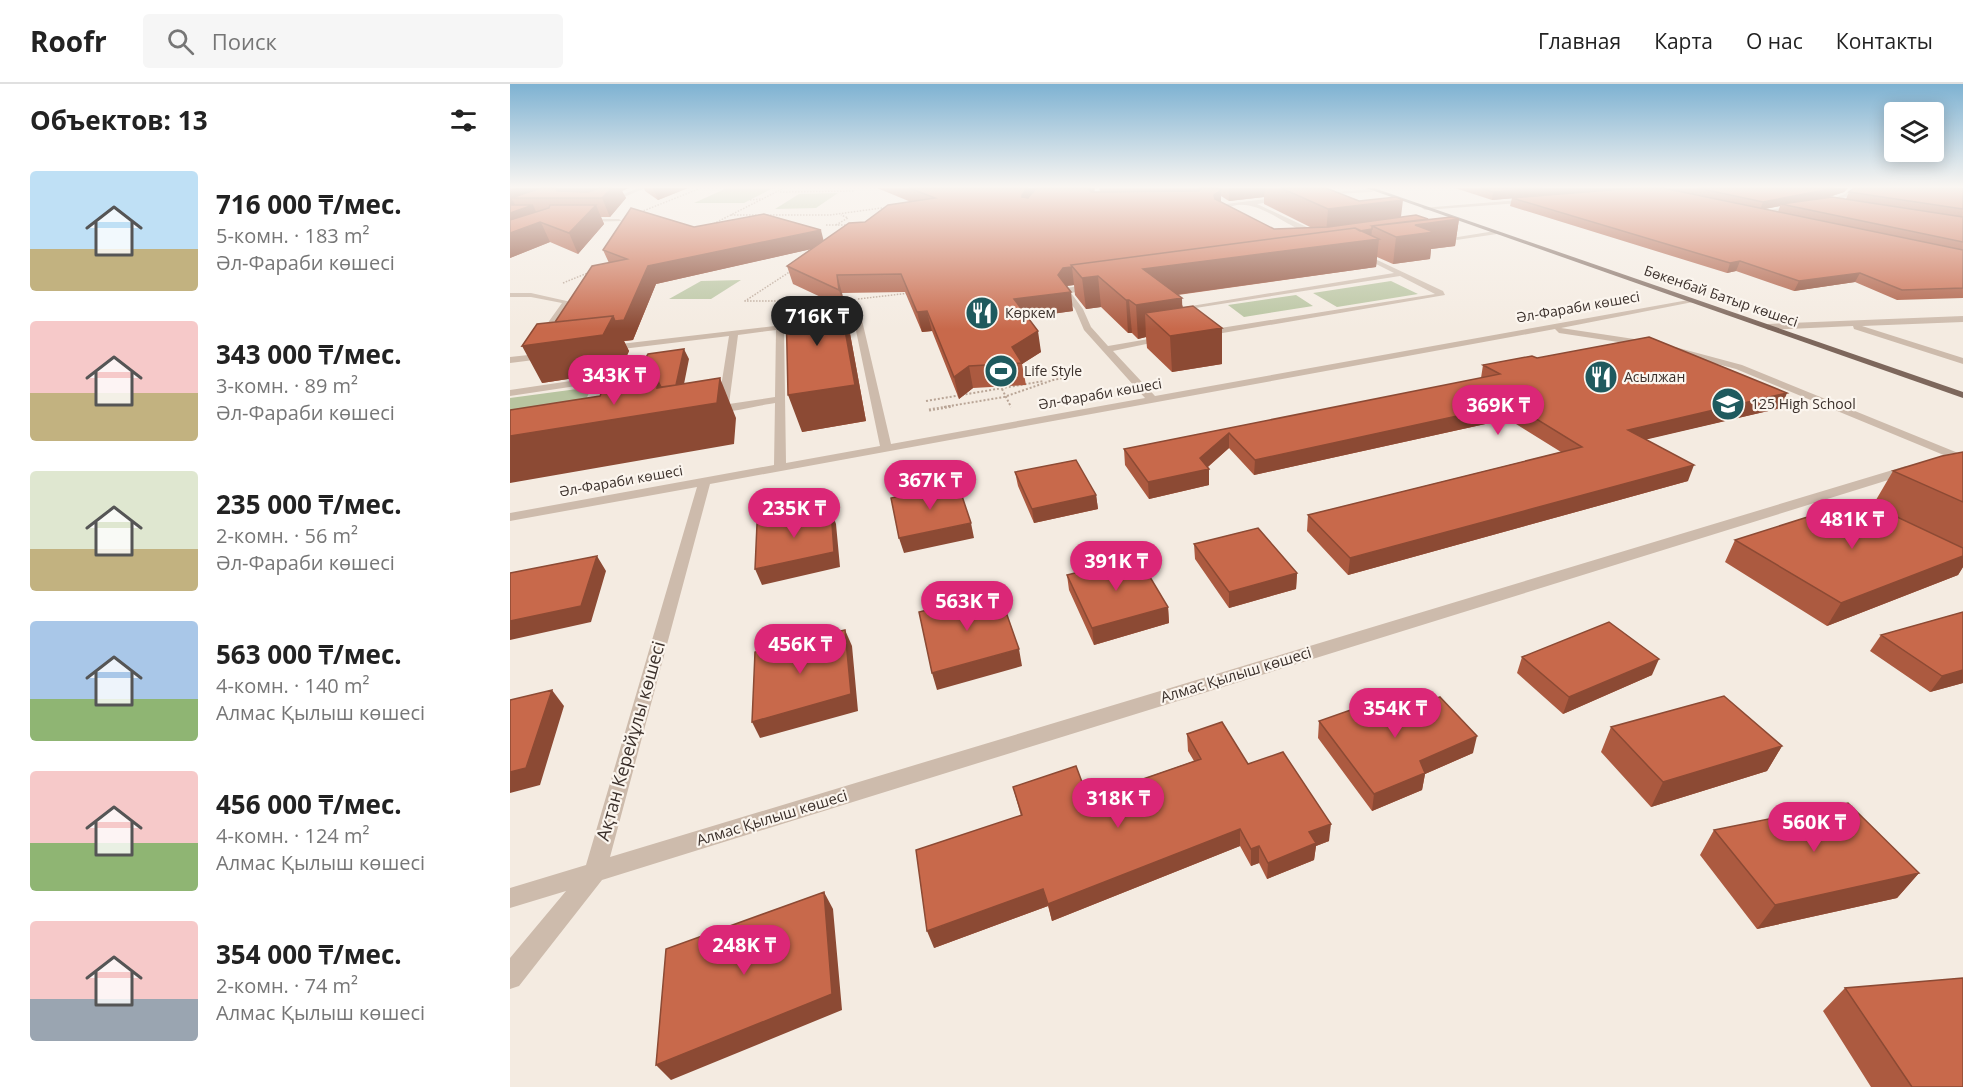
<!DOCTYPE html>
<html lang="ru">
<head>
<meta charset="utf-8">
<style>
  :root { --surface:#fff; --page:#f6f6f6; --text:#222; --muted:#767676; --line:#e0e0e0; --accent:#db2777 }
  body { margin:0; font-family:"Open Sans",sans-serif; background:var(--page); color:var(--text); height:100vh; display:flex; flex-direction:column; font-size:22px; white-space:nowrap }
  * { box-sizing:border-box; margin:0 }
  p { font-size:20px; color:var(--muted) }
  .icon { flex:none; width:33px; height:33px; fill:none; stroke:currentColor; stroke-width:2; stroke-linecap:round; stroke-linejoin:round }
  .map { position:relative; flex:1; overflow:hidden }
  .panel { display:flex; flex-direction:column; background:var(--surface); width:510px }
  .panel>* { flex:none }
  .controls { position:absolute; left:1374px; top:18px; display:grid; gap:12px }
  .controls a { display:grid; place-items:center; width:60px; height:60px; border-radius:6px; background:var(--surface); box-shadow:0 3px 15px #0003; font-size:30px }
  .price { position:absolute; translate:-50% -51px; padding:0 14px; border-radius:21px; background:var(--accent); color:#fff; font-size:20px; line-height:39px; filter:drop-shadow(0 2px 3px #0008) }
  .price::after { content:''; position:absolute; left:50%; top:36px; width:18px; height:14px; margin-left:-9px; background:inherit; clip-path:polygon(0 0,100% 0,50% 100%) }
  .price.current { background:#222; color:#fff }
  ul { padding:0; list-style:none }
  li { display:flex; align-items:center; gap:18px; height:150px; padding:0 30px }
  li span { display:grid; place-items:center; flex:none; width:168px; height:120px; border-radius:6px; color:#555 }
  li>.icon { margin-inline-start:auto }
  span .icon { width:72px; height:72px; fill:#fffc; stroke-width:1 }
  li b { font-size:26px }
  h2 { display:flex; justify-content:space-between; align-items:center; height:72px; padding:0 30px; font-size:26px }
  header { display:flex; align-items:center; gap:36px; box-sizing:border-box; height:84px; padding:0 30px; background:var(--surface); border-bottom:2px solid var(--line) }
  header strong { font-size:28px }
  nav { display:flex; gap:33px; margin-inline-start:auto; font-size:21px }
  .search { width:420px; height:54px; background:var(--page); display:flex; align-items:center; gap:15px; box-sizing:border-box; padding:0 21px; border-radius:6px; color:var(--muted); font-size:22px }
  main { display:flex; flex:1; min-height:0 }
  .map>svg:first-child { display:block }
  .green { fill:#b8c4a0 }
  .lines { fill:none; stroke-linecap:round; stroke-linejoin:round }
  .path-far2 { stroke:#b9a596; stroke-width:1.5; stroke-dasharray:1.5 1.5; stroke-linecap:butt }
  .path-far1 { stroke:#b9a596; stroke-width:2; stroke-dasharray:2 2; stroke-linecap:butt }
  .path { stroke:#b9a596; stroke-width:3; stroke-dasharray:2 2; stroke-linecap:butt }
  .minor { fill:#cdbbac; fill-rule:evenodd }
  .major { fill:#7d675c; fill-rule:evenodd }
  .wall { fill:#ac5a40; fill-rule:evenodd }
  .shaded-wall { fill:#8c4a34 }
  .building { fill:#c8694b; stroke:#8c4a34; stroke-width:1.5 }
  .labels { text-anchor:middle; stroke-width:4.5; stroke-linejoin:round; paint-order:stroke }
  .far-street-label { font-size:14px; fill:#3b302b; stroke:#fbf5ee }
  .far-poi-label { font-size:14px; fill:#3b302b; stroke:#fbf5ee; text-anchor:start }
  .street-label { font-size:15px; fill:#3b302b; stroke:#fbf5ee }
  .near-street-label { font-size:18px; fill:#3b302b; stroke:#fbf5ee }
</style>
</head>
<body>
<header>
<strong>Roofr</strong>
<div class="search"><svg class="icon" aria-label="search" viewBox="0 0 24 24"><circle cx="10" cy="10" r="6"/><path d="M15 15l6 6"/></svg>Поиск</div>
<nav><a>Главная</a><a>Карта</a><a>О нас</a><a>Контакты</a></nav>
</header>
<main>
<section class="panel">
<h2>Объектов: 13<svg class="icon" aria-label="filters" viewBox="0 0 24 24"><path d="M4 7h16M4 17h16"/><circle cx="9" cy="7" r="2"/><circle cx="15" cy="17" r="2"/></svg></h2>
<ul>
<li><span style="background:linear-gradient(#bfe0f5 65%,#c2b280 0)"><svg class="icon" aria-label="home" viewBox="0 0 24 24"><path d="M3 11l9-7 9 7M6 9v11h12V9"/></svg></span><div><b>716 000 ₸/мес.</b><p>5-комн. · 183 m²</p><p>Әл-Фараби көшесі</p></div></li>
<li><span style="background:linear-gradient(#f6c9c9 60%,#c2b280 0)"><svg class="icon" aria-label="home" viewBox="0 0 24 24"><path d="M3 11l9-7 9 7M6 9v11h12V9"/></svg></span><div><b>343 000 ₸/мес.</b><p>3-комн. · 89 m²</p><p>Әл-Фараби көшесі</p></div></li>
<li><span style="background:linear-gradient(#dfe7d0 65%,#c2b280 0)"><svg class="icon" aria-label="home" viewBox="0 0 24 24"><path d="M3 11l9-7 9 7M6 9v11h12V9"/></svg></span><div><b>235 000 ₸/мес.</b><p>2-комн. · 56 m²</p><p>Әл-Фараби көшесі</p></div></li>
<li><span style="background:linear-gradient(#a9c7e8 65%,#8fb573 0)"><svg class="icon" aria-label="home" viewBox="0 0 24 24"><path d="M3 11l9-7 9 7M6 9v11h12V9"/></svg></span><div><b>563 000 ₸/мес.</b><p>4-комн. · 140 m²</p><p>Алмас Қылыш көшесі</p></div></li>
<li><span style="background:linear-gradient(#f6c9c9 60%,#8fb573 0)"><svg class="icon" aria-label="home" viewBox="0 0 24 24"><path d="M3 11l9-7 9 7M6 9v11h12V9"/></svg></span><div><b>456 000 ₸/мес.</b><p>4-комн. · 124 m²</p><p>Алмас Қылыш көшесі</p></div></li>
<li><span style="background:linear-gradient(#f6c9c9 65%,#9aa5b1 0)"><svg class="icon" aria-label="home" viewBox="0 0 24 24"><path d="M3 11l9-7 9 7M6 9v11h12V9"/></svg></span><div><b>354 000 ₸/мес.</b><p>2-комн. · 74 m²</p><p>Алмас Қылыш көшесі</p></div></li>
</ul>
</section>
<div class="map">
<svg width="1453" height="1003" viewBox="0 0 1453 1003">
  <rect width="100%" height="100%" fill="#f4ebe1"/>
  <path class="green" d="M 217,104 L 263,104 L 234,119 L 184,119 Z
    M 328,109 L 306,124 L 265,125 L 289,110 Z
    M 231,196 L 201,215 L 159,215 L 191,197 Z
    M 881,197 L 908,210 L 827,223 L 803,209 Z
    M 786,211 L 803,222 L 734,233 L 718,221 Z
    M 82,303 L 63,342 L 0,352 L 0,314 Z"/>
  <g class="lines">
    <path class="path-far2" d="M 270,108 L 344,107
      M 240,116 L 251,115
      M 128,129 L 191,104
      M 221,131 L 320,131 L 379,123
      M 201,141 L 274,104
      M 316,141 L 339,141
      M 326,141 L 338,134 L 331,131
      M 281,187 L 235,217 L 305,217
      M 53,199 L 80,188
      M 348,215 L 400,209"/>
    <path class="path-far1" d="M 492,305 L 501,323
      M 416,317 L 534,297
      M 434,323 L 494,313 L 543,296 L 569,291"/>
    <path class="path" d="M 419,326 L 443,322"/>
    <path class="minor" d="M 128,104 L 135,104 L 98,120 L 93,119 Z
      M 1342,104 L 1348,104 L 1339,112 L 1319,119 L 1316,117 L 1335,110 Z
      M 864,105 L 862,108 L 806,111 L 809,109 Z
      M 773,113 L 775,116 L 747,120 L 814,151 L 814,153 C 783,153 744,104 713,127 L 718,132 L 715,134 L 706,127 L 716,120 Z
      M 1023,115 L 1021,118 L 915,126 L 912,124 Z
      M 1291,121 L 1289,124 L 1241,131 L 1238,129 Z
      M 72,135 L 109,135 L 112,137 L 70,138 Z
      M 985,147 L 987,150 L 926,159 L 923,157 Z
      M 848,167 L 933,207 L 935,211 L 701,251 L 697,248 L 698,246 L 925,210 L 890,192 L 679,225 L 690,236 L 686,239 L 669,224 L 884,189 L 846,170 Z
      M 583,200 L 586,200 L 586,204 L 561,209 L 573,225 L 581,243 L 598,262 L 656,252 L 660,255 L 603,267 L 645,312 L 1184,215 L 1188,217 L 1051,244 L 1144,258 L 1146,260 L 1141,263 L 1049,249 L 1045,245 L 200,400 L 100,773 L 1396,382 L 1404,382 L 1406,385 L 1404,388 L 92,796 L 9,902 L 0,905 L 0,874 L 56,807 L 0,824 L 0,804 L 76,781 L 187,403 L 0,437 L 0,429 L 264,381 L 265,319 C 250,321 205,333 196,326 L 208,322 L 219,252 L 96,267 L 91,264 L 93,262 L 351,232 L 381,360 L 635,314 L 574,246 L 565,225 L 553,209 L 556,204 ZM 344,237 L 370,362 L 276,379 L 274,245 ZM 266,246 L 265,313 L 219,320 L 228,251 Z
      M 0,209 L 21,209 L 61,218 L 34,256 L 31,257 L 27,254 L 52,219 L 21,213 L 0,213 Z
      M 1453,232 L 1453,238 L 1352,242 L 1453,274 L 1453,280 L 1344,245 L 1343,242 L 1258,246 L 1254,243 L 1258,240 Z
      M 1165,263 L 1232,281 L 1453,371 L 1453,379 L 1226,285 L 1162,268 L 1160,266 Z
      M 37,269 L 42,272 L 40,274 L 0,279 L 0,273 Z
      M 132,279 L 140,281 L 135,289 L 126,293 L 0,312 L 0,306 L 121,288 L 128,285 Z"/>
    <path class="major" d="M 856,104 L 864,104 L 1453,308 L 1453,314 Z"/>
  </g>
  <path class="wall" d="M 0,104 L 112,107 L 116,114 L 100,133 L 91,133 L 94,140 L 68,170 L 40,158 L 0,174 Z
    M 134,104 L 178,104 L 148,116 L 135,107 Z
    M 367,104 L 585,104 L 584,108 L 590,108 L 589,104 L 816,104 L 890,133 L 918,135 L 949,135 L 945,162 L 921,165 L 920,175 L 883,180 L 867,173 L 866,183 L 668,211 L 673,223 L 712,244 L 712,280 L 662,288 L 637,264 L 636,253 L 628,255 L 622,249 L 618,249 L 591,223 L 576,225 L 565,211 L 564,201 L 556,202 L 563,227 L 517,233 L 531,268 L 512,280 L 516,301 L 463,304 L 449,315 L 422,247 L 412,248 L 395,208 L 332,209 L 335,225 L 332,224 L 339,244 L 356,337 L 292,348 L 315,215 L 283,200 L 277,182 L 301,165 L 146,200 L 123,256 L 114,257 L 119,267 L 110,287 L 32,299 L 99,179 L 93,166 L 184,143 L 314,156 L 401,118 ZM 711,112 L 719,117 L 754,113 L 754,120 L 802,144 L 764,145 L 711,118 Z
    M 945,104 L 1153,104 L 1159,106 L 1158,104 L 1338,104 L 1334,108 L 1319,113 L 1299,117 L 1336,115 L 1339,108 L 1453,104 L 1453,214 L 1387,216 L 1345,198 L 1284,207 L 1226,187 L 1217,189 L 1000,122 L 1002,114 L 982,116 ZM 1270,122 L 1268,128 L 1254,125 Z
    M 1027,274 L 1271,324 L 1136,355 L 1178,397 L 838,491 L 797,447 L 798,431 L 1051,368 L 998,335 L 744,391 L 719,364 L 698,383 L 699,401 L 639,415 L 615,381 L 614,365 L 971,294 L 973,281 Z
    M 1453,368 L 1453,483 L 1448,491 L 1317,542 L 1215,478 L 1225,456 L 1363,421 L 1383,387 Z
    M 505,388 L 586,411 L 588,425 L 524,439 L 508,402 Z
    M 684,460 L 787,489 L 786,505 L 719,524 L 685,475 Z
    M 557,491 L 658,523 L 659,539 L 584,561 L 559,506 Z
    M 1453,528 L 1453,599 L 1420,608 L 1360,567 L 1371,551 Z
    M 1012,573 L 1142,591 L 1053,630 L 1007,589 Z
    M 888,629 L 963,669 L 915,690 L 912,706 L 862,727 L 808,654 L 809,637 Z
    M 1101,643 L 1272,662 L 1257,687 L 1141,723 L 1091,668 Z
    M 677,650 L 738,680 L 819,757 L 806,762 L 804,776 L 757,795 L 749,779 L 741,782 L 730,762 L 542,837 L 538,822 L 424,864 L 511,732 L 503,703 L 578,714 L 684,677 L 678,667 Z
    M 1204,746 L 1409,789 L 1387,814 L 1247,845 L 1190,771 Z
    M 1335,904 L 1453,1003 L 1361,1003 L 1313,927 Z"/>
  <path class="shaded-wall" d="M 6,104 L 119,104 L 112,107 L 116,114 L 100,133 L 92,114 L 1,114 L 7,124 L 0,127 L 0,106 Z
    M 143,104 L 178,104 L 148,116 Z
    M 517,104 L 529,104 L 514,125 L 512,111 Z
    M 579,104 L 585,104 L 580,119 Z
    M 719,104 L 755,104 L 754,113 L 719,117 Z
    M 1032,104 L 1126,104 L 982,116 L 983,108 Z
    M 1325,104 L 1338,104 L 1334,108 L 1319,113 L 1275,121 L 1271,120 L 1270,122 L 1250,126 L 1253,118 Z
    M 711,106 L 711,120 L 704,125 L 704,111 Z
    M 893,116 L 890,141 L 862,142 L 816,150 L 818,125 Z
    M 23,121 L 40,158 L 0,174 L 0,129 Z
    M 86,121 L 94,140 L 68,170 L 59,149 Z
    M 949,135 L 945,162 L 921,165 L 920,175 L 883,180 L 886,153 L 868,145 Z
    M 862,145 L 861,156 L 869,155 L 866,183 L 635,215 L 588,192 L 591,223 L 576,225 L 572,194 Z
    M 311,146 L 315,162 L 146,200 L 123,256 L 114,257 L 119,267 L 110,287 L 32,299 L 12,262 L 103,232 L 138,182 Z
    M 1230,177 L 1226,187 L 1217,189 L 1220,179 Z
    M 562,183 L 564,201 L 556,202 L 548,191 L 553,184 Z
    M 1350,189 L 1345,198 L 1284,207 L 1289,197 Z
    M 327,191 L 332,209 L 335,225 L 329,206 Z
    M 561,208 L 563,227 L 507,235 L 504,215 Z
    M 329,213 L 339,244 L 356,337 L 292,348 L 278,311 Z
    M 672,214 L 673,247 L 635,229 L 636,253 L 628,255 L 626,221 Z
    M 616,216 L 619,216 L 622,249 L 618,249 Z
    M 417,227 L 422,247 L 412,248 L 407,228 Z
    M 712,244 L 712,280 L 662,288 L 660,252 Z
    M 528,247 L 531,268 L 512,280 L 502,263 Z
    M 174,265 L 179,275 L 169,325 L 210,294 L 226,334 L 224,360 L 0,399 L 0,352 L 147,304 L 148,297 Z
    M 459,282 L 463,304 L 449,315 L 444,293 Z
    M 1277,309 L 1271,324 L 1113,361 L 1118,346 Z
    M 1002,320 L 998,335 L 744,391 L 745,376 Z
    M 719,349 L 719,364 L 694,386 L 699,385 L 699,401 L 639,415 L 638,398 L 690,374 Z
    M 1184,381 L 1178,397 L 838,491 L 840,474 Z
    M 586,411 L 588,425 L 524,439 L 522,425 Z
    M 321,426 L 326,440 L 330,483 L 252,501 L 245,485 Z
    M 461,439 L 464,454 L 394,469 L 389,454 Z
    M 87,472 L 96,487 L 81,538 L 0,556 L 0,537 Z
    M 1453,472 L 1453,483 L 1448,491 L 1317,542 L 1331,519 Z
    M 787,489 L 786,505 L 719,524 L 719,508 Z
    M 658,523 L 659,539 L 584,561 L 582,544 Z
    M 335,546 L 342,562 L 348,627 L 250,654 L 242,638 Z
    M 509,565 L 512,582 L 427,606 L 422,589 Z
    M 1149,575 L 1142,591 L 1053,630 L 1059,613 Z
    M 1453,586 L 1453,599 L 1420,608 L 1432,592 Z
    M 42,606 L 54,622 L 30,701 L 0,709 L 0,688 Z
    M 967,652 L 963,669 L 915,690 L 912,706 L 862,727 L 864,710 L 910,677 Z
    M 1272,662 L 1257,687 L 1141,723 L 1153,698 Z
    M 821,740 L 819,757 L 806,762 L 804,776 L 757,795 L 758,779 L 799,748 Z
    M 730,745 L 730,762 L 542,837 L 538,820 Z
    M 749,762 L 749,779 L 741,782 L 741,765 Z
    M 1409,789 L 1387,814 L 1247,845 L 1265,821 Z
    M 533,805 L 538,822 L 424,864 L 417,847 Z
    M 314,808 L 323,825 L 332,926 L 161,996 L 146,981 Z"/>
  <path class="building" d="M 31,104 L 45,104 L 47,107 L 78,108 L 89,104 L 102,104 L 92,114 L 1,114 Z
    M 399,104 L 517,104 L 512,111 L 512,113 L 518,114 L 526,104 L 579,104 L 578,105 L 581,108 L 689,107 L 691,105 L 690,104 L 708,104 L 711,106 L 704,111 L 705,115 L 764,145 L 818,143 L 906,131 L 918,135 L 862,142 L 862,145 L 850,147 L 845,144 L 561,181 L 562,183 L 553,184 L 548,191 L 561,208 L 504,215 L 528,247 L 502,263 L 512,279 L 459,282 L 444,293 L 417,227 L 407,228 L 391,190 L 327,191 L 329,206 L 277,182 L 339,139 L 355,138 L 378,121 L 425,114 Z
    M 771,104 L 816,104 L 849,117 L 886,113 L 893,116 L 818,125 Z
    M 971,104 L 1032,104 L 983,108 Z
    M 1124,104 L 1153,104 L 1453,166 L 1453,204 L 1392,206 L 1350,189 L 1289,197 L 1230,177 L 1220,179 L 1002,114 Z
    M 1188,104 L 1325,104 L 1253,118 Z
    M 1344,104 L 1453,104 L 1453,125 L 1339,108 Z
    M 1322,113 L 1453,133 L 1453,158 L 1271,120 Z
    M 0,121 L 23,121 L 0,129 Z
    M 40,121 L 86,121 L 59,149 L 30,138 L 0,149 L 0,136 L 39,124 Z
    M 121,124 L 184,143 L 254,130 L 311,146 L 138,182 L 114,236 L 105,237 L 103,232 L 45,238 L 82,182 L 117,175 L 93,166 Z
    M 941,133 L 949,135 L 905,141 L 924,148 L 886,153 L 862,142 Z
    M 845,144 L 869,155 L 633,185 L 672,214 L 626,221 L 619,216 L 616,216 L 588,192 L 572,194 L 561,181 Z
    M 329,213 L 345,301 L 278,311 L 276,220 Z
    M 683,222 L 712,244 L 660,252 L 635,229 Z
    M 103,232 L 93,251 L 12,262 L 27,240 Z
    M 1139,253 L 1277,309 L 1118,346 L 1184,381 L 840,474 L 798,431 L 1072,363 L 1002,320 L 745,376 L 719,349 L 690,374 L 699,385 L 638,398 L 614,365 L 990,290 L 973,281 L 1022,272 L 1027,274 Z
    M 174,265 L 166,301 L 151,303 L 148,297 L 118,302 L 124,283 L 133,278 L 138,270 Z
    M 210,294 L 207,319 L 0,352 L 0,326 L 90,312 L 93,305 L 148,297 L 147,304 Z
    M 1453,368 L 1453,418 L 1383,387 L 1432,372 Z
    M 566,376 L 586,411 L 522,425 L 505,388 Z
    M 448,400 L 461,439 L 389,454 L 381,414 Z
    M 1351,416 L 1453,464 L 1453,472 L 1331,519 L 1225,456 Z
    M 321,426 L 324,468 L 245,485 L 247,440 Z
    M 748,444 L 787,489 L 719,508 L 684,460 Z
    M 87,472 L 71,522 L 0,537 L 0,489 Z
    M 628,473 L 658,523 L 582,544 L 557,491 Z
    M 489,508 L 509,565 L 422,589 L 409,528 Z
    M 1453,528 L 1453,586 L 1432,592 L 1371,551 Z
    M 1099,538 L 1149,575 L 1059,613 L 1012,573 Z
    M 335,546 L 341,610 L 242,638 L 245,568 Z
    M 42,606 L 16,684 L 0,688 L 0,616 Z
    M 1214,612 L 1272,662 L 1153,698 L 1101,643 Z
    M 930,613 L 967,652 L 910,677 L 915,689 L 864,710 L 809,637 L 875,614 L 888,629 Z
    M 712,638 L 738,680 L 773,668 L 821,740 L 799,748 L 806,759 L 758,779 L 749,762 L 741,765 L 730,745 L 538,820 L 533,805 L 417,847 L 406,766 L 512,731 L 503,703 L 566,682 L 578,714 L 691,675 L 677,650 Z
    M 1338,719 L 1409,789 L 1265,821 L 1204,746 Z
    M 314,808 L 322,910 L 146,981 L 156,865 Z
    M 1453,894 L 1453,1003 L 1402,1003 L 1335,904 Z"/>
  <linearGradient id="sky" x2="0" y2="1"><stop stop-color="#7eb2d2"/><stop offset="0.42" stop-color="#faf6f2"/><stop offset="1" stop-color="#faf6f2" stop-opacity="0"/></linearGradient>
  <rect width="1453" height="245" fill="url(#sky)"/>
  <defs>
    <g id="restaurant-disc" transform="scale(1.725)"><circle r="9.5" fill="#1f5a5e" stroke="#fbf5ee"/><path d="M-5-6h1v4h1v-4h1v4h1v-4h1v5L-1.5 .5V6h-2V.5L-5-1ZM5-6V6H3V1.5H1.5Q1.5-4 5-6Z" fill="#fff"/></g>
    <g id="stadium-disc" transform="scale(1.725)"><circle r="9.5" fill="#1f5a5e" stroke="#fbf5ee"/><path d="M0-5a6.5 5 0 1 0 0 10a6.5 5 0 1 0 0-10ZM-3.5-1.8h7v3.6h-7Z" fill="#fff"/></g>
    <g id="school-disc" transform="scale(1.725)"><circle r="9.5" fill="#1f5a5e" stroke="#fbf5ee"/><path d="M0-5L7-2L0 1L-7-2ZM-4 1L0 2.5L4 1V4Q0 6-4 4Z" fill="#fff"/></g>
  </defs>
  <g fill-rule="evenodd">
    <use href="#restaurant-disc" x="472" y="229"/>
    <use href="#stadium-disc" x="491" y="287"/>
    <use href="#restaurant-disc" x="1091" y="293"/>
    <use href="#school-disc" x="1218" y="320"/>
  </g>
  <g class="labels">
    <g class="far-street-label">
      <text transform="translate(1211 212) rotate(19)" y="5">Бөкенбай Батыр көшесі</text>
      <text transform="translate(1068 223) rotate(-10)" y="5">Әл-Фараби көшесі</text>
      <text transform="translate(590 310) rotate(-10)" y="5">Әл-Фараби көшесі</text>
      <text transform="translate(111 397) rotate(-10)" y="5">Әл-Фараби көшесі</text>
    </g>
    <g class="far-poi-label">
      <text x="495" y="234">Көркем</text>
      <text x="514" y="292">Life Style</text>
      <text x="1114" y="298">Асылжан</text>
      <text x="1241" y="325">125 High School</text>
    </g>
    <g class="street-label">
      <text transform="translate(726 591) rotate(-17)" y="5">Алмас Қылыш көшесі</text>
      <text transform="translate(262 734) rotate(-17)" y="5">Алмас Қылыш көшесі</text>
    </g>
    <g class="near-street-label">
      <text transform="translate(121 657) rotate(-74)" y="6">Ақтан Керейұлы көшесі</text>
    </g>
  </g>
</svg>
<div class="controls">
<a><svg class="icon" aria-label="layers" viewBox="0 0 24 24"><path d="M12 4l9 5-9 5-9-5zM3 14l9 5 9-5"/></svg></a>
</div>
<b class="price current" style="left:307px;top:263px">716K ₸</b>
<b class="price" style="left:104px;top:322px">343K ₸</b>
<b class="price" style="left:988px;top:352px">369K ₸</b>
<b class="price" style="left:420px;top:427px">367K ₸</b>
<b class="price" style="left:284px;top:455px">235K ₸</b>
<b class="price" style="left:1342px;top:466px">481K ₸</b>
<b class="price" style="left:606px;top:508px">391K ₸</b>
<b class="price" style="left:457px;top:548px">563K ₸</b>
<b class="price" style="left:290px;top:591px">456K ₸</b>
<b class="price" style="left:885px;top:655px">354K ₸</b>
<b class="price" style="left:608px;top:745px">318K ₸</b>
<b class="price" style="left:1304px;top:769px">560K ₸</b>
<b class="price" style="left:234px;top:892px">248K ₸</b>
</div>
</main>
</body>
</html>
